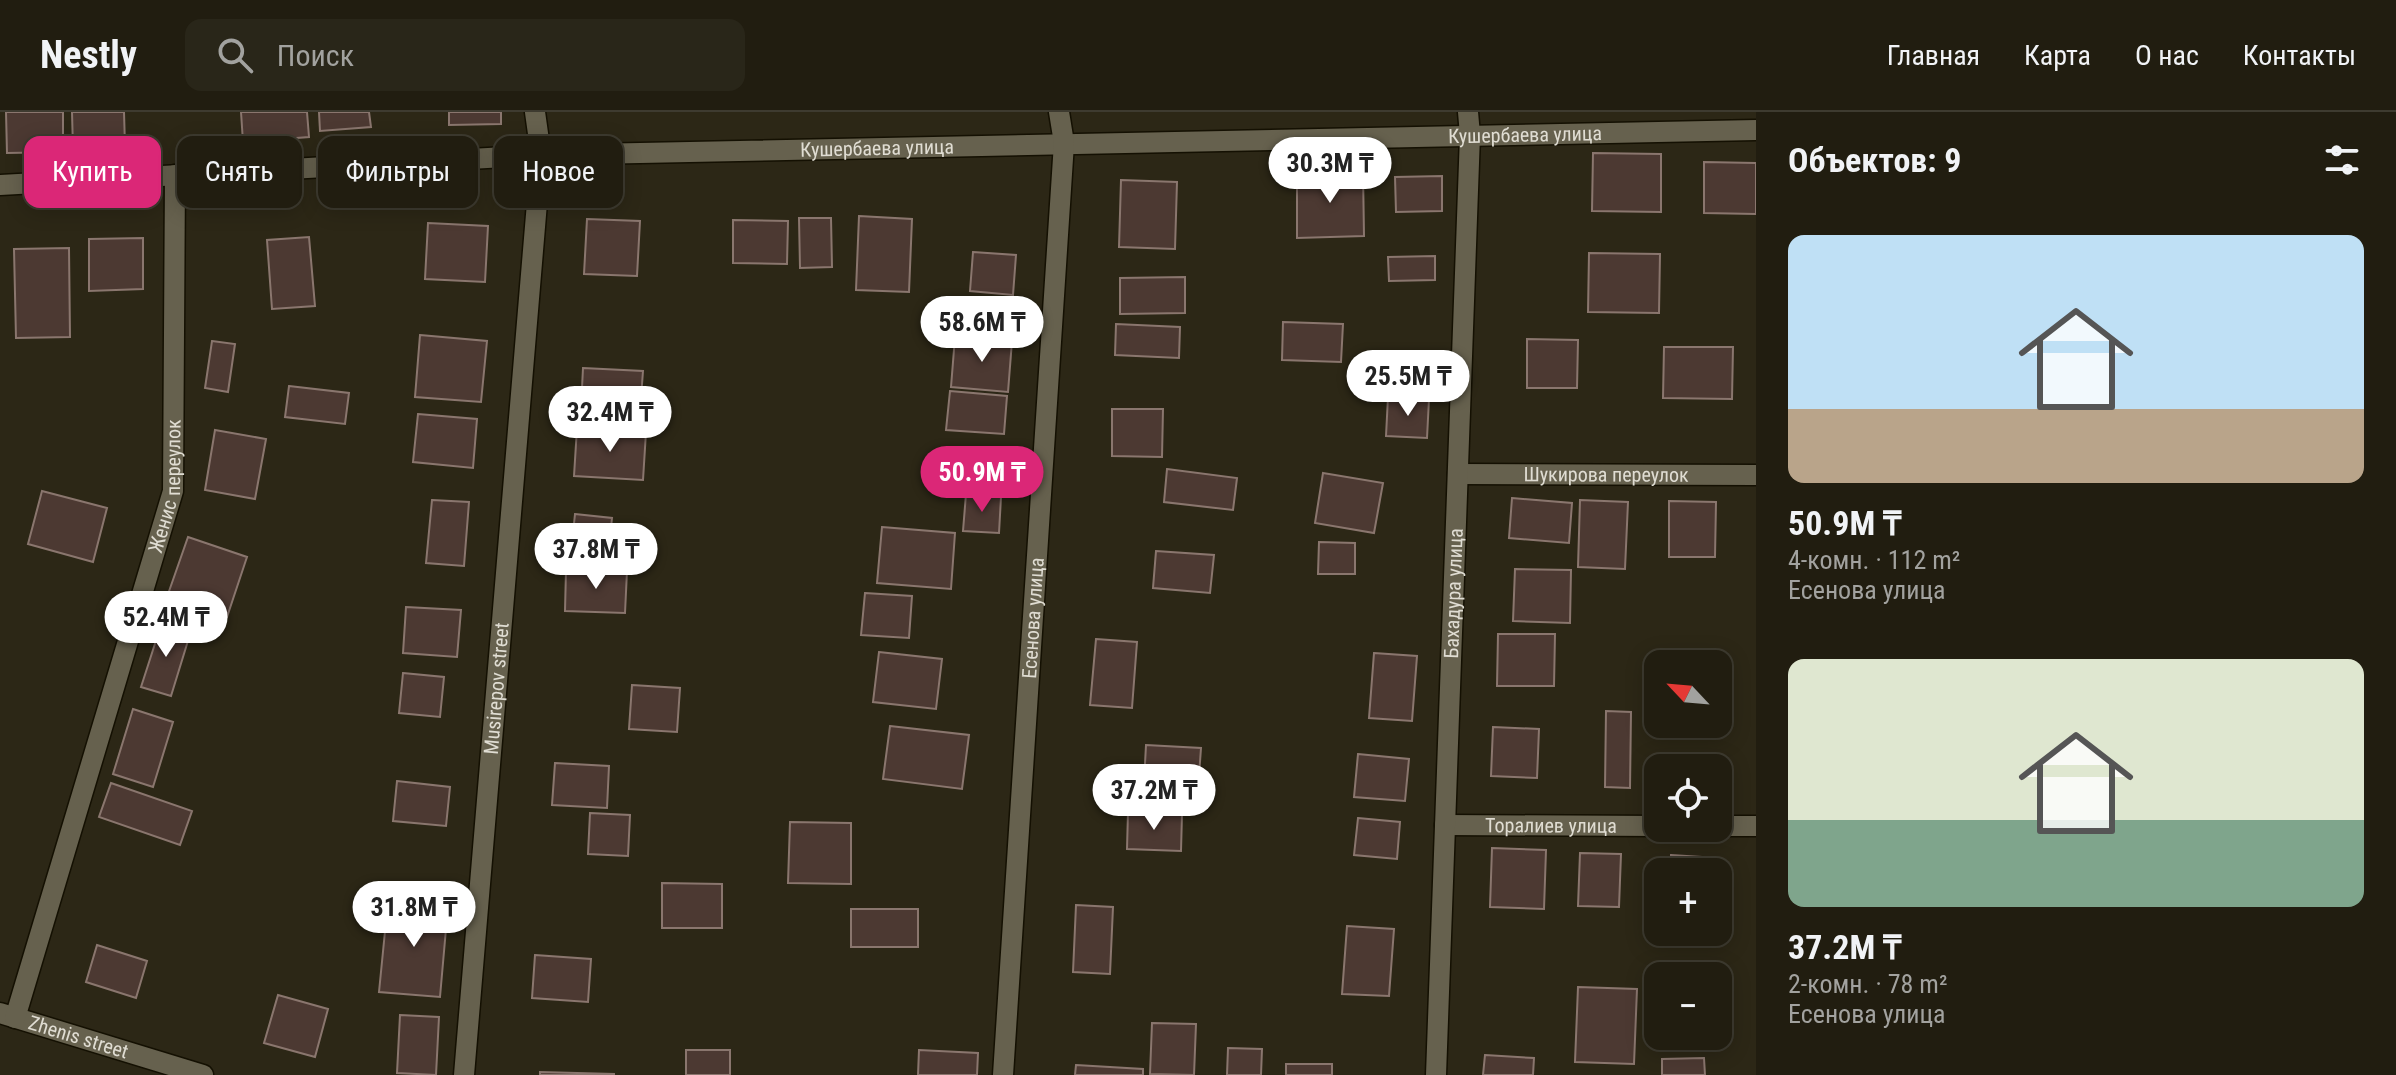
<!DOCTYPE html>
<html lang="ru">
<head>
<meta charset="utf-8">
<style>
  :root { --surface:#211d10; --page:#292619; --text:#f1f3f6; --muted:#a2a29f; --line:#3e3b30; --accent:#db2777 }
  body { margin:0; font-family:"Roboto Condensed",sans-serif; background:var(--page); color:var(--text); height:100vh; display:flex; flex-direction:column; font-size:30px; white-space:nowrap }
  * { box-sizing:border-box; margin:0 }
  p { font-size:26px; color:var(--muted) }
  .icon { flex:none; width:44px; height:44px; fill:none; stroke:currentColor; stroke-width:2; stroke-linecap:round; stroke-linejoin:round }
  .map { position:relative; flex:1; overflow:hidden }
  .side { display:flex; flex-direction:column; background:var(--surface); width:640px }
  .side>* { flex:none }
  .guide { position:absolute; left:24px; top:24px; width:760px; height:72px; display:flex; gap:16px }
  .needle { width:52px; rotate:296deg }
  .fabs { position:absolute; left:1644px; top:538px; display:grid; gap:16px }
  .fabs a { display:grid; place-items:center; width:88px; height:88px; border-radius:16px; background:var(--surface); box-shadow:0 4px 20px #0003,0 0 0 2px var(--line); font-size:40px }
  .price { position:absolute; translate:-50% -68px; padding:0 18px; border-radius:28px; background:#fff; color:#222; font-size:26px; line-height:52px; filter:drop-shadow(0 2px 4px #0008) }
  .price::after { content:''; position:absolute; left:50%; top:48px; width:24px; height:18px; margin-left:-12px; background:inherit; clip-path:polygon(0 0,100% 0,50% 100%) }
  .price.selected { background:var(--accent); color:#fff }
  ul { padding:0; list-style:none }
  li { display:grid; align-content:center; gap:16px; height:424px; padding:0 32px }
  li span { display:grid; place-items:center; height:248px; border-radius:16px; color:#555 }
  li>.icon { margin-inline-start:auto }
  span .icon { width:144px; height:144px; fill:#fffc; stroke-width:1 }
  li b { font-size:34px }
  h2 { display:flex; justify-content:space-between; align-items:center; height:96px; padding:0 32px; font-size:34px }
  .pill { padding:0 28px; border-radius:16px; background:var(--surface); box-shadow:0 4px 20px #0003,0 0 0 2px var(--line); font-size:28px; line-height:72px }
  .pill.selected { background:var(--accent); color:#fff }
  header { display:flex; align-items:center; gap:48px; box-sizing:border-box; height:112px; padding:0 40px; background:var(--surface); border-bottom:2px solid var(--line) }
  header strong { font-size:38px }
  nav { display:flex; gap:44px; margin-inline-start:auto; font-size:28px }
  .search { width:560px; height:72px; background:var(--page); display:flex; align-items:center; gap:20px; box-sizing:border-box; padding:0 28px; border-radius:16px; color:var(--muted); font-size:30px }
  main { display:flex; flex:1; min-height:0 }
  .map>svg:first-child { display:block }
  .building { fill:#4c3932; stroke:#8a766e; stroke-width:2 }
  .lines { fill:none; stroke-linecap:round; stroke-linejoin:round }
  .minor-casing { stroke:#141002; stroke-width:23 }
  .minor { stroke:#66614e; stroke-width:20 }
  .labels { text-anchor:middle; stroke-width:6; stroke-linejoin:round; paint-order:stroke }
  .street-label { font-size:20px; fill:#e0ddd3; stroke:#121009 }
</style>
</head>
<body>
<header>
<strong>Nestly</strong>
<div class="search"><svg class="icon" aria-label="search" viewBox="0 0 24 24"><circle cx="10" cy="10" r="6"/><path d="M15 15l6 6"/></svg>Поиск</div>
<nav><a>Главная</a><a>Карта</a><a>О нас</a><a>Контакты</a></nav>
</header>
<main>
<div class="map">
<svg width="1756" height="963" viewBox="0 0 1756 963">
  <rect width="100%" height="100%" fill="#2c2716"/>
  <path class="building" d="M 6,0 L 63,0 L 63,40 L 7,41 Z
    M 72,0 L 124,0 L 125,34 L 73,37 Z
    M 241,0 L 307,0 L 309,25 L 243,30 Z
    M 319,0 L 369,0 L 371,15 L 320,19 Z
    M 449,0 L 501,0 L 501,12 L 449,13 Z
    M 1593,41 L 1661,42 L 1661,100 L 1592,99 Z
    M 1704,50 L 1756,51 L 1756,102 L 1704,101 Z
    M 1363,60 L 1364,124 L 1297,126 L 1297,61 Z
    M 1442,64 L 1442,99 L 1396,100 L 1395,65 Z
    M 1121,68 L 1177,70 L 1175,137 L 1119,135 Z
    M 859,104 L 912,107 L 909,180 L 856,178 Z
    M 799,106 L 831,106 L 832,155 L 800,156 Z
    M 587,107 L 640,109 L 637,164 L 584,162 Z
    M 733,108 L 788,109 L 787,152 L 733,151 Z
    M 428,111 L 488,114 L 485,170 L 425,167 Z
    M 309,125 L 315,194 L 272,197 L 267,128 Z
    M 143,126 L 143,177 L 89,179 L 89,127 Z
    M 69,136 L 70,225 L 16,226 L 14,137 Z
    M 973,140 L 1016,143 L 1013,183 L 970,179 Z
    M 1589,141 L 1660,142 L 1659,201 L 1588,200 Z
    M 1435,144 L 1435,168 L 1389,169 L 1388,145 Z
    M 1185,165 L 1185,201 L 1120,202 L 1120,166 Z
    M 1283,210 L 1343,212 L 1341,250 L 1282,248 Z
    M 1116,212 L 1180,215 L 1179,246 L 1115,243 Z
    M 420,223 L 487,229 L 481,290 L 415,285 Z
    M 955,225 L 1012,229 L 1008,280 L 951,275 Z
    M 1527,227 L 1578,228 L 1577,276 L 1527,276 Z
    M 212,229 L 235,232 L 228,280 L 205,276 Z
    M 1664,235 L 1733,235 L 1732,287 L 1663,286 Z
    M 583,256 L 643,259 L 640,299 L 581,296 Z
    M 289,274 L 349,281 L 345,312 L 285,305 Z
    M 950,279 L 1007,284 L 1004,322 L 946,318 Z
    M 1388,285 L 1429,287 L 1427,326 L 1386,324 Z
    M 1112,297 L 1163,297 L 1162,345 L 1112,344 Z
    M 418,302 L 477,307 L 473,356 L 413,350 Z
    M 577,316 L 646,320 L 643,368 L 574,364 Z
    M 215,318 L 266,327 L 255,387 L 205,378 Z
    M 1167,357 L 1237,366 L 1233,398 L 1164,390 Z
    M 1323,361 L 1383,371 L 1374,421 L 1315,411 Z
    M 42,379 L 107,396 L 93,450 L 28,432 Z
    M 966,382 L 1001,385 L 999,421 L 963,419 Z
    M 1512,386 L 1572,391 L 1569,431 L 1509,426 Z
    M 432,388 L 469,390 L 464,454 L 426,451 Z
    M 1580,388 L 1628,390 L 1625,457 L 1578,455 Z
    M 1669,389 L 1716,390 L 1715,445 L 1669,445 Z
    M 575,402 L 612,406 L 609,435 L 572,431 Z
    M 882,415 L 955,421 L 951,477 L 877,471 Z
    M 188,425 L 247,445 L 227,505 L 167,485 Z
    M 1319,430 L 1355,431 L 1355,462 L 1318,462 Z
    M 1156,439 L 1214,443 L 1210,481 L 1153,476 Z
    M 1515,457 L 1571,458 L 1570,511 L 1513,509 Z
    M 566,458 L 627,459 L 625,501 L 565,499 Z
    M 865,481 L 912,484 L 909,526 L 861,523 Z
    M 406,495 L 461,498 L 457,545 L 403,541 Z
    M 162,510 L 191,519 L 171,584 L 141,575 Z
    M 1498,522 L 1555,522 L 1554,574 L 1497,574 Z
    M 1096,527 L 1137,530 L 1132,596 L 1090,593 Z
    M 879,540 L 942,547 L 936,597 L 873,590 Z
    M 1374,541 L 1417,544 L 1412,609 L 1369,606 Z
    M 403,561 L 444,565 L 440,605 L 399,601 Z
    M 632,573 L 680,576 L 677,620 L 629,617 Z
    M 133,597 L 173,610 L 153,675 L 113,662 Z
    M 1606,599 L 1631,600 L 1630,676 L 1605,675 Z
    M 890,614 L 969,623 L 962,677 L 883,667 Z
    M 1493,615 L 1539,617 L 1537,666 L 1491,664 Z
    M 1146,633 L 1201,636 L 1197,692 L 1143,689 Z
    M 1358,642 L 1409,647 L 1405,689 L 1354,685 Z
    M 555,651 L 609,654 L 607,696 L 552,693 Z
    M 397,669 L 450,675 L 446,714 L 393,709 Z
    M 111,671 L 192,699 L 180,733 L 99,705 Z
    M 1128,700 L 1182,702 L 1181,739 L 1127,737 Z
    M 590,701 L 630,703 L 628,744 L 588,742 Z
    M 1358,706 L 1400,710 L 1397,747 L 1354,743 Z
    M 790,710 L 851,711 L 851,772 L 788,771 Z
    M 1492,736 L 1546,738 L 1544,797 L 1490,795 Z
    M 1580,741 L 1621,742 L 1619,795 L 1578,794 Z
    M 1671,743 L 1717,746 L 1717,760 L 1670,760 Z
    M 662,771 L 722,772 L 722,816 L 662,816 Z
    M 388,789 L 448,794 L 440,885 L 379,880 Z
    M 1076,793 L 1113,795 L 1110,862 L 1073,860 Z
    M 851,797 L 918,797 L 918,835 L 851,835 Z
    M 1347,814 L 1394,817 L 1389,884 L 1342,882 Z
    M 97,833 L 147,849 L 136,886 L 86,870 Z
    M 535,843 L 591,847 L 588,890 L 532,886 Z
    M 1578,875 L 1637,877 L 1634,952 L 1575,950 Z
    M 278,883 L 328,897 L 315,945 L 264,931 Z
    M 400,903 L 439,905 L 436,963 L 397,961 Z
    M 1152,911 L 1196,912 L 1194,963 L 1150,962 Z
    M 1228,936 L 1262,937 L 1261,963 L 1227,963 Z
    M 686,938 L 730,938 L 730,963 L 686,963 Z
    M 919,938 L 978,941 L 977,963 L 918,963 Z
    M 1485,943 L 1534,946 L 1533,963 L 1483,963 Z
    M 1704,946 L 1705,963 L 1662,963 L 1662,947 Z
    M 1286,952 L 1332,952 L 1332,963 L 1286,963 Z
    M 1076,953 L 1143,957 L 1143,963 L 1075,963 Z
    M 540,960 L 614,962 L 614,963 L 540,963 Z"/>
  <g class="lines">
    <g class="minor-casing">
      <g id="minor">
        <path id="s1" d="M 0,73 L 541,43 L 1756,18"/>
        <path id="s2" d="M 1458,362 L 1756,363"/>
        <path id="s3" d="M 1445,713 L 1658,714"/>
        <path d="M 1718,714 L 1756,714"/>
        <path id="s4" d="M 0,901 L 203,963"/>
        <path id="s5" d="M 15,906 L 173,379 L 175,63"/>
        <path id="s6" d="M 464,963 L 541,43 L 535,0"/>
        <path id="s7" d="M 1003,963 L 1064,31 L 1059,0"/>
        <path id="s8" d="M 1436,963 L 1470,23 L 1468,0"/>
      </g>
    </g>
    <use href="#minor" class="minor"/>
  </g>
  <g class="labels">
    <g class="street-label">
      <text dy="7" stroke="none"><textPath href="#s1" startOffset="1526">Кушербаева улица</textPath></text>
      <text dy="7" stroke="none"><textPath href="#s1" startOffset="878">Кушербаева улица</textPath></text>
      <text dy="7" stroke="none"><textPath href="#s2" startOffset="148">Шукирова переулок</textPath></text>
      <text dy="7" stroke="none"><textPath href="#s5" startOffset="554">Женис переулок</textPath></text>
      <text dy="7" stroke="none"><textPath href="#s8" startOffset="482">Бахадура улица</textPath></text>
      <text dy="7" stroke="none"><textPath href="#s7" startOffset="458">Есенова улица</textPath></text>
      <text dy="7" stroke="none"><textPath href="#s6" startOffset="388">Musirepov street</textPath></text>
      <text dy="7" stroke="none"><textPath href="#s3" startOffset="106">Торалиев улица</textPath></text>
      <text dy="7" stroke="none"><textPath href="#s4" startOffset="82">Zhenis street</textPath></text>
    </g>
  </g>
</svg>
<div class="fabs">
<a><svg class="needle" viewBox="-14 -14 28 28"><path d="M0-13l5 13h-10z" fill="#e53935"/><path d="M0 13l5-13h-10z" fill="#a2a29f"/></svg></a>
<a><svg class="icon" aria-label="locate" viewBox="0 0 24 24"><circle cx="12" cy="12" r="6"/><path d="M12 2v4M12 18v4M2 12h4M18 12h4"/></svg></a>
<a>+</a>
<a>−</a>
</div>
<b class="price" style="left:1330px;top:93px">30.3M ₸</b>
<b class="price" style="left:982px;top:252px">58.6M ₸</b>
<b class="price" style="left:1408px;top:306px">25.5M ₸</b>
<b class="price" style="left:610px;top:342px">32.4M ₸</b>
<b class="price selected" style="left:982px;top:402px">50.9M ₸</b>
<b class="price" style="left:596px;top:479px">37.8M ₸</b>
<b class="price" style="left:166px;top:547px">52.4M ₸</b>
<b class="price" style="left:1154px;top:720px">37.2M ₸</b>
<b class="price" style="left:414px;top:837px">31.8M ₸</b>
<div class="guide">
<a class="pill selected">Купить</a>
<a class="pill">Снять</a>
<a class="pill">Фильтры</a>
<a class="pill">Новое</a>
</div>
</div>
<section class="side">
<h2>Объектов: 9<svg class="icon" aria-label="filters" viewBox="0 0 24 24"><path d="M4 7h16M4 17h16"/><circle cx="9" cy="7" r="2"/><circle cx="15" cy="17" r="2"/></svg></h2>
<ul>
<li><span style="background:linear-gradient(#bfe0f5 70%,#b9a48a 0)"><svg class="icon" aria-label="home" viewBox="0 0 24 24"><path d="M3 11l9-7 9 7M6 9v11h12V9"/></svg></span><div><b>50.9M ₸</b><p>4-комн. · 112 m²</p><p>Есенова улица</p></div></li>
<li><span style="background:linear-gradient(#dfe7d0 65%,#7fa58c 0)"><svg class="icon" aria-label="home" viewBox="0 0 24 24"><path d="M3 11l9-7 9 7M6 9v11h12V9"/></svg></span><div><b>37.2M ₸</b><p>2-комн. · 78 m²</p><p>Есенова улица</p></div></li>
</ul>
</section>
</main>
</body>
</html>
